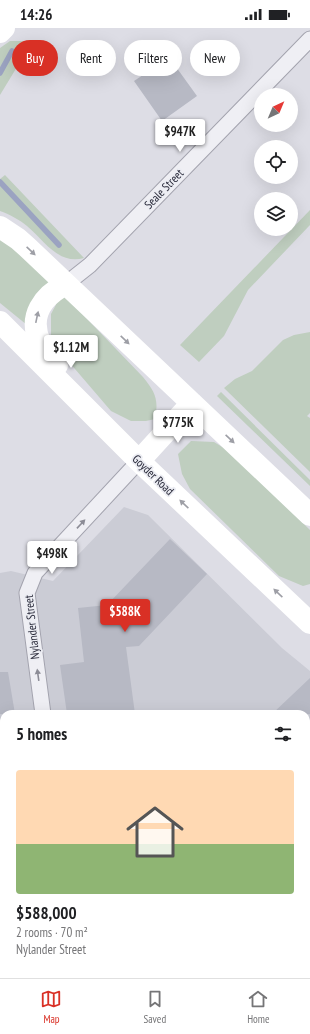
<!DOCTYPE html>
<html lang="en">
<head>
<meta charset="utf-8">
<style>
  :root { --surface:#fff; --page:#f6f6f6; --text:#202124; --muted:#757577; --line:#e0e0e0; --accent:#d93025 }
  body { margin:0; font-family:"PT Sans Narrow",sans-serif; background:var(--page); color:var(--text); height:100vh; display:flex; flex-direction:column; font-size:15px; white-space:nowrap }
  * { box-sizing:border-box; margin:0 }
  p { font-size:13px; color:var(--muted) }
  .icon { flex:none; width:22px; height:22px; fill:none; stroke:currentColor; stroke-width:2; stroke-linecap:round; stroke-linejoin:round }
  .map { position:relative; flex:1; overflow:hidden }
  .side { position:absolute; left:0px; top:682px; width:310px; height:268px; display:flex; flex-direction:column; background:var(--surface); border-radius:12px 12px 0 0; box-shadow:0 4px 16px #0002 }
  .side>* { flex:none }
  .banner { position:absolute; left:12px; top:12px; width:286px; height:36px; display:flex; gap:8px }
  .needle { width:26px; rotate:44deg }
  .tools { position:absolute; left:254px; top:60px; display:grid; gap:8px }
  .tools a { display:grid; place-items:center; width:44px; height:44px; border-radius:50%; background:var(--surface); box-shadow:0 4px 16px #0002; font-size:20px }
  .price { position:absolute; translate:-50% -34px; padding:0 9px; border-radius:4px; background:#fff; color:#222; font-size:13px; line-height:26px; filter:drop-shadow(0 1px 2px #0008) }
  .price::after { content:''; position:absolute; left:50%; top:24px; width:12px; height:9px; margin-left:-6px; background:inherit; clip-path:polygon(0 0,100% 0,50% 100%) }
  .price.current { background:var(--accent); color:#fff }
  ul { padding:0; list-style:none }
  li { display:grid; align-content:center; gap:8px; height:212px; padding:0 16px }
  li+li { border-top:1px solid var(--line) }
  li span { display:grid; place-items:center; height:124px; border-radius:4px; color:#555 }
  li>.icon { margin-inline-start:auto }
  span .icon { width:72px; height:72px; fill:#fffc; stroke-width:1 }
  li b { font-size:17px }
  h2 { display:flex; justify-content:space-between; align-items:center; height:48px; padding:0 16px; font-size:17px }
  .tag { padding:0 14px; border-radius:18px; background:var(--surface); box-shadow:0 4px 16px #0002; font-size:14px; line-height:36px }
  .tag.current { background:var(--accent); color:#fff }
  .status { display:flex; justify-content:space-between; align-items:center; height:28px; padding:0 20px; background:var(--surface); direction:ltr }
  .status svg { height:11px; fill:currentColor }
  .tab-bar { display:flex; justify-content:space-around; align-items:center; height:56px; border-top:1px solid var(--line); background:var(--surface); font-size:11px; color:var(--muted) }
  .tab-bar a { display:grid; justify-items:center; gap:2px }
  .tab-bar .current { color:var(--accent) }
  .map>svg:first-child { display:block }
  .built { fill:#cbccd5 }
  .green { fill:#bfcebf }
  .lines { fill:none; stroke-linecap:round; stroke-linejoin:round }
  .stream { stroke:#9ba3c1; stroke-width:5.5 }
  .building { fill:#b7b9c4 }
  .street-casing { stroke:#a3a3ae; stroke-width:17 }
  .street { stroke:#efeff4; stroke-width:15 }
  .secondary { stroke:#fff; stroke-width:22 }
  .oneway { fill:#9e9fa6 }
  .oneway2 { fill:#8c8c96 }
  .labels { text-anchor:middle; stroke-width:3.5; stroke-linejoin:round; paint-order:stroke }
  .street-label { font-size:12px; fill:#282939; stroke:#ecedf3 }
</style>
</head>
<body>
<div class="status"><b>14:26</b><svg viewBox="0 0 49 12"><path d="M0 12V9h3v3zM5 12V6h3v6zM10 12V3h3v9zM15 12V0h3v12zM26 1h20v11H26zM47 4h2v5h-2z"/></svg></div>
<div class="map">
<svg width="310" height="950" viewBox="0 0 310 950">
  <rect width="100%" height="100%" fill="#dddde5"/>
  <path class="built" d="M 124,479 L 148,487 L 282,620 L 310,643 L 310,893 L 306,895 L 306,686 L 4,686 L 4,946 L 202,946 L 192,950 L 0,950 L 0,545 L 11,543 L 53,553 Z"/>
  <path class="green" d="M 10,13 L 22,13 L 31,16 L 0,67 L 0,20 Z
    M 5,147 L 84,230 C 58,237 45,213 27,198 C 20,192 9,186 0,183 L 0,151 Z
    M 310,182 L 310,197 L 248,262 L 224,308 L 199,334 L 180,317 Z
    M 0,205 L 53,251 L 27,297 L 0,275 Z
    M 65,268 L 143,349 C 155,364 159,371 155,391 L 146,393 L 131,393 L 111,383 L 63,327 L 51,307 L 51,286 L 59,271 Z
    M 310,304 L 310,385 L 307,388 L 310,390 L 310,444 L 224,360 L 235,351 L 252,343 L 283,312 L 294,307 Z
    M 221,364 L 310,452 L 310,458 L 217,368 Z
    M 191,413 L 214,414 L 229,423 L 310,502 L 310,556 L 303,558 L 279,548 L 190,461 L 182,446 L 178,426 Z
    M 310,929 L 310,950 L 274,950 L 282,946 L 306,946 L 306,932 Z"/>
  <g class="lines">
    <path class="stream" d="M 0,45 L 12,23
      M 0,154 L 59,217"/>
  </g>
  <path class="building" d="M 166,25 L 197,68 L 162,93 L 134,53 L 146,45 L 143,42 Z
    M 170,511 L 207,546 L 139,618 L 126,619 L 135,686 L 67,686 L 60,637 L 84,634 L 78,580 L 107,577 Z
    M 0,644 L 8,644 L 15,686 L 0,686 Z
    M 310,650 L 310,686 L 272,686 Z"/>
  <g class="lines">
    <g class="street-casing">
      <path id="street" d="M 66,256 L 90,237 L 310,11
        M 43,686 L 27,565 L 35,545 L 139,433
        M 306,919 L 310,916
        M 111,946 L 113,950
        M 250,950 L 257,946"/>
    </g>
    <use href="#street" class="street"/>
    <path class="secondary" d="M 0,4 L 4,0
      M 0,199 L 18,211 L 27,219 L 310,487
      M 0,294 L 139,433 L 310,595
      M 57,337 C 51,330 44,322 40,314 C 28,288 43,268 66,256
      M 139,433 L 192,375"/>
  </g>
  <defs><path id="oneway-solid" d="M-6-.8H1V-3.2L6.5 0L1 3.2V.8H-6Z"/></defs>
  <g class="oneway">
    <use href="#oneway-solid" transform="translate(31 223) rotate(43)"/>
    <use href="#oneway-solid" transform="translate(37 289) rotate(-78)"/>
    <use href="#oneway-solid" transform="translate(125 312) rotate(44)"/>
    <use href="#oneway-solid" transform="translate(230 411) rotate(43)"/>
    <use href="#oneway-solid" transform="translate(184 476) rotate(-137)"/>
    <use href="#oneway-solid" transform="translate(278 565) rotate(-137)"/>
  </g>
  <g class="oneway2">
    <use href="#oneway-solid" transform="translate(81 496) rotate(-47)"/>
    <use href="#oneway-solid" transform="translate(38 647) rotate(-98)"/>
  </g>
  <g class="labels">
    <g class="street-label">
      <text transform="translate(164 161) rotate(-46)" y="4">Seale Street</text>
      <text transform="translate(153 447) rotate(44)" y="4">Goyder Road</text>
      <text transform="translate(32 599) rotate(-96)" y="4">Nylander Street</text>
    </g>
  </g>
</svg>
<div class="tools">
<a><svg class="needle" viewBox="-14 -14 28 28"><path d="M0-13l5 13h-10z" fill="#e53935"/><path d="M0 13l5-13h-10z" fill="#757577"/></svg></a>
<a><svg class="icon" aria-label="locate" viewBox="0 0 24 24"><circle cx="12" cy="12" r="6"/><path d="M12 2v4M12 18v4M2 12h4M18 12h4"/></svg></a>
<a><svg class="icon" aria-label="layers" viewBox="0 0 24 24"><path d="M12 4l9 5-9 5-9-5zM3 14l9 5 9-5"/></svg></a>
</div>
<b class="price" style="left:180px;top:125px">$947K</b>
<b class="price" style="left:71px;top:341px">$1.12M</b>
<b class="price" style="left:178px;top:416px">$775K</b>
<b class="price" style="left:52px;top:547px">$498K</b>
<b class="price current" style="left:125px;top:605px">$588K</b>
<div class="banner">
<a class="tag current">Buy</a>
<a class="tag">Rent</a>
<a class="tag">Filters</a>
<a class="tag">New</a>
</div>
<section class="side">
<h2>5 homes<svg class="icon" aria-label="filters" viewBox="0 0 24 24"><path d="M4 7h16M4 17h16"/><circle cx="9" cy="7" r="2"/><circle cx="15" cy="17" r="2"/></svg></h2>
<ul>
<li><span style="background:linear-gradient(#ffd9b3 60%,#8fb573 0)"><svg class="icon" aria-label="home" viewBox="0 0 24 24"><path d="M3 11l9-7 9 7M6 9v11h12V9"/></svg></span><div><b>$588,000</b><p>2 rooms · 70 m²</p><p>Nylander Street</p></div></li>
</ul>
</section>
</div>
<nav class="tab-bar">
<a class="current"><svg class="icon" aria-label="map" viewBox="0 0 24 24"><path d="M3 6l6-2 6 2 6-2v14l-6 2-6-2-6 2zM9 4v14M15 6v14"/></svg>Map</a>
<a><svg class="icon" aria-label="saved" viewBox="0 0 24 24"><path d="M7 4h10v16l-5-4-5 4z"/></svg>Saved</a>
<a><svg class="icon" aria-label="home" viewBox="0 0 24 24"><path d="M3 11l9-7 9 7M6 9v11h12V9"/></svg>Home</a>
</nav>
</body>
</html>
